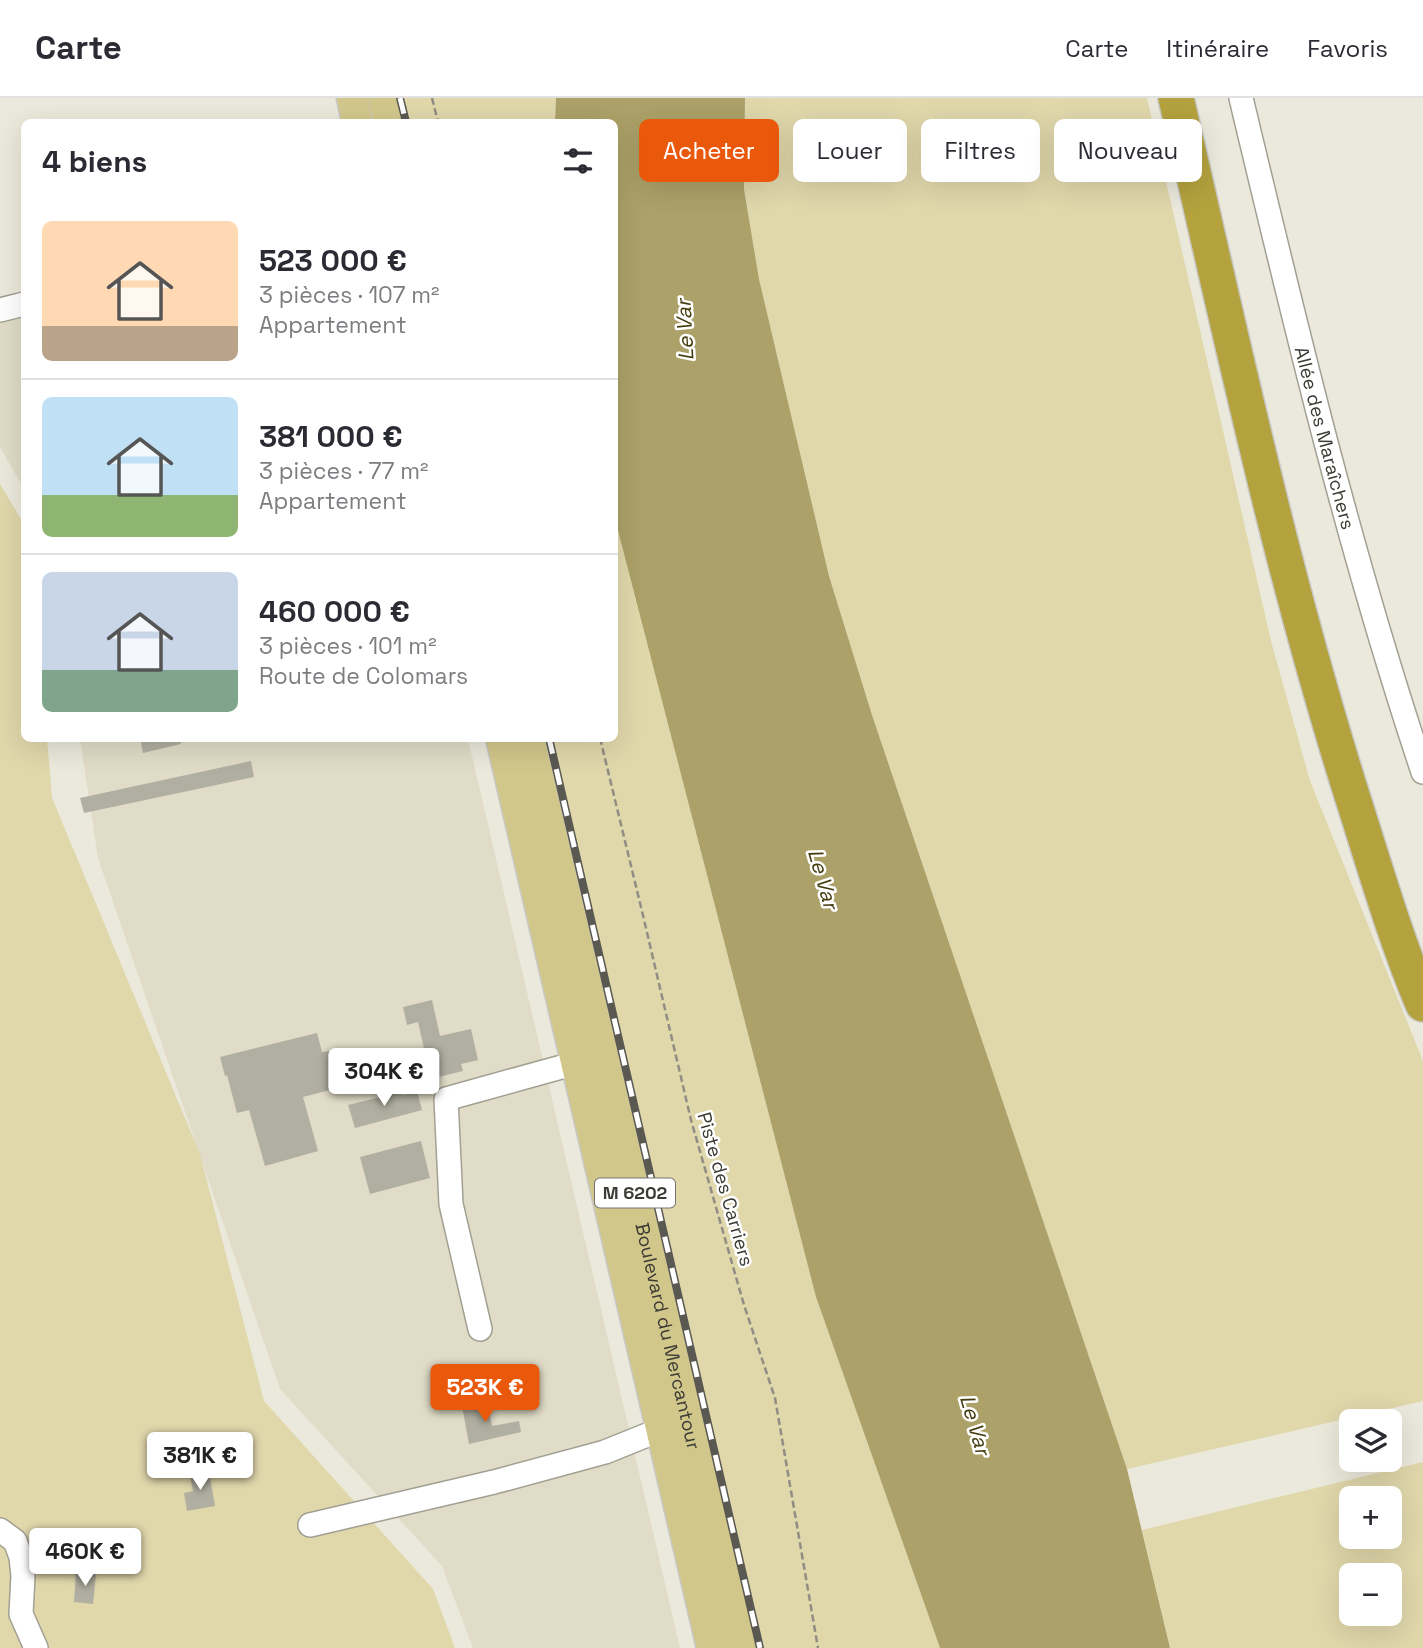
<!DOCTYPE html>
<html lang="fr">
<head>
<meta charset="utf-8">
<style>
  :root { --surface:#fff; --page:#f7f7f7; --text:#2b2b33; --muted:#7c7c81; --line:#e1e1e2; --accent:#ea580c }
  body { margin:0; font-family:"Space Grotesk",sans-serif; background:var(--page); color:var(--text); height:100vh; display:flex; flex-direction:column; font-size:26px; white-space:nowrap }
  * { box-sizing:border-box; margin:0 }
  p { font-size:23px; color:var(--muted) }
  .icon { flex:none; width:38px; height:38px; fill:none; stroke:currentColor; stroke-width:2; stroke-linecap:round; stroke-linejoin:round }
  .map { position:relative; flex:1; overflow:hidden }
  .side { position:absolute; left:21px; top:21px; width:597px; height:623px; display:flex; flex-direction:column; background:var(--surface); border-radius:10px; box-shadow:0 7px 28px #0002 }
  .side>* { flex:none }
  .hud { position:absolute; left:639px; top:21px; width:665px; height:63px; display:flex; gap:14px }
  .tools { position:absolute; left:1339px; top:1311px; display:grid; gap:14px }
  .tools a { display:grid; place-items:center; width:63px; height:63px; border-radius:10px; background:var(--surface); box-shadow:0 7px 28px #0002; font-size:35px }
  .price { position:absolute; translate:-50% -60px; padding:0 16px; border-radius:7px; background:#fff; color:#222; font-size:23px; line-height:46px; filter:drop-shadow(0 2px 4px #0008) }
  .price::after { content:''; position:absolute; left:50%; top:42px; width:21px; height:16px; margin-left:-10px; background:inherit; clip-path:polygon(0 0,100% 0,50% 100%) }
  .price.current { background:var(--accent); color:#fff }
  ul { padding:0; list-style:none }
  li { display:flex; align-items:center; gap:21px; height:175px; padding:0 21px }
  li+li { border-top:2px solid var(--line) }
  li span { display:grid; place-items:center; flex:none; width:196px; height:140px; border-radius:10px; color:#555 }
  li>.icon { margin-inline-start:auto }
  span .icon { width:84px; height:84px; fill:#fffc; stroke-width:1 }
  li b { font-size:30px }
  h2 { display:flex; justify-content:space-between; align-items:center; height:84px; padding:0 21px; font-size:30px }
  .chip { padding:0 24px; border-radius:10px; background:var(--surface); box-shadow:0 7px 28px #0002; font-size:24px; line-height:63px }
  .chip.current { background:var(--accent); color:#fff }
  header { display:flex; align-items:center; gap:42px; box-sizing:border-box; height:98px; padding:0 35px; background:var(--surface); border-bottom:2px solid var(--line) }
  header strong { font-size:33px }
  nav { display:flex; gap:38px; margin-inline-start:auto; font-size:24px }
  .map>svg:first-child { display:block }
  .built { fill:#e0dcc7 }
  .green { fill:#e0d7ab; fill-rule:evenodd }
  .water { fill:#aca168 }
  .building { fill:#b1afa1 }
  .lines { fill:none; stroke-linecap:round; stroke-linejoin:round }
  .minor-casing { stroke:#a2a093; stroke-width:26 }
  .major-casing { stroke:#c8c8c6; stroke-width:33 }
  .highway-casing { stroke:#c8c8c6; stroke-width:38 }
  .path { stroke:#908e84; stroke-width:2.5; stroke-dasharray:7 3.5; stroke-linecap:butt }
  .minor { stroke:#fff; stroke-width:23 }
  .major { stroke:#d2c78b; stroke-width:30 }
  .highway { stroke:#b4a23e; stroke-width:35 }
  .rail-casing { stroke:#595851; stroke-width:8 }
  .rail { stroke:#fff; stroke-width:5; stroke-dasharray:16; stroke-linecap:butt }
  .labels { text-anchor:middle; stroke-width:5; stroke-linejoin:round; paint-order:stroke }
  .shield { fill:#fff; stroke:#767571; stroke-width:2 }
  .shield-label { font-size:18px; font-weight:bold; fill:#3b3a34 }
  .street-label { font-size:19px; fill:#3b3a34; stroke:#fff }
  .water-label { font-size:21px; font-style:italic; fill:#453d0f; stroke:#fff }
</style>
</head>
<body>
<header>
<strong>Carte</strong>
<nav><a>Carte</a><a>Itinéraire</a><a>Favoris</a></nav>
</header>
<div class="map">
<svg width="1423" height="1550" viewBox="0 0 1423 1550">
  <rect width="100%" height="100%" fill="#ebe9db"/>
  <path class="built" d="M 24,197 L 24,391 L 0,349 L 0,202 Z
    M 80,641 L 468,641 L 680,1550 L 473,1550 L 442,1468 L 280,1291 L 98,760 Z"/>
  <path class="green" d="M 400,0 L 556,0 L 555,24 L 406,24 Z
    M 745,0 L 1147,0 L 1271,543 L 1310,683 L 1423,963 L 1423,1303 L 1127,1371 L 872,617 L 829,478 L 759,181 L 744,91 Z
    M 0,386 L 24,426 L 24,640 L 47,641 L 52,700 L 200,1056 L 264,1303 L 433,1491 L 455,1550 L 0,1550 Z
    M 614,417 L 816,1199 L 940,1550 L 760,1550 L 549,641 L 614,640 Z
    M 1423,1364 L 1423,1550 L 1170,1550 L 1142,1432 ZM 1390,1400 L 1390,1438 L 1351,1438 L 1351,1400 ZM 1390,1477 L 1390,1516 L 1351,1516 L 1351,1477 Z"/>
  <path class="water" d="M 556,0 L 745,0 L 744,91 L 759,181 L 829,478 L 872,617 L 1127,1371 L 1170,1550 L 940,1550 L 816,1199 L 614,417 L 614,24 L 555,24 Z"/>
  <path class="building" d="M 140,640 L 180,640 L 181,646 L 143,655 Z
    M 251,663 L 254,679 L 84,715 L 80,700 Z
    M 432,902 L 440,938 L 471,931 L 478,962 L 461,966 L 463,973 L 431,981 L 418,924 L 407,927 L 403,909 Z
    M 317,935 L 322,954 L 329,953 L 338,990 L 303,999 L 318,1053 L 265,1068 L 249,1012 L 237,1015 L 227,977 L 225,978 L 220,959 Z
    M 417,993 L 422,1012 L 355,1030 L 348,1007 L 401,994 L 402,997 Z
    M 421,1043 L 430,1080 L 370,1096 L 360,1059 Z
    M 487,1303 L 492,1328 L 519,1323 L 521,1334 L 469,1346 L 462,1308 Z
    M 209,1373 L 215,1408 L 187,1413 L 184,1395 L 193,1393 L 190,1377 Z
    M 76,1474 L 96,1476 L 93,1506 L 74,1504 Z"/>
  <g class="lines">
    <g class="minor-casing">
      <g id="minor">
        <path id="s1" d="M 1241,0 C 1295,226 1349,453 1423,674"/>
        <path d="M 0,212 L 24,206"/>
        <path d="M 480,1231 L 451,1106 L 446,1001 L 576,965"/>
        <path d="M 310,1427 L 494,1384 L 605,1354 L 662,1331"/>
        <path d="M 0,1432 L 15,1443 L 21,1459 L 23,1478 L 21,1516 L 36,1550"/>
      </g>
    </g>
    <g class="major-casing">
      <g id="major">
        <path d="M 352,0 L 357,24"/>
        <path d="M 383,0 L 389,24"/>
        <path d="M 501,640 L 712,1550"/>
        <path id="s2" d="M 529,640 L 741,1550"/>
      </g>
    </g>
    <g class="highway-casing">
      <path id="highway" d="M 1176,0 C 1231,237 1281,475 1355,707 C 1376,773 1396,842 1423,906"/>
    </g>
    <path class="path" d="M 432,0 L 438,24
      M 600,640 L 641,809 L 691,1022 L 744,1207 L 775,1300 L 818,1550"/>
    <use href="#minor" class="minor"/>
    <use href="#major" class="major"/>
    <use href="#highway" class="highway"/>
    <g class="rail-casing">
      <path id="rail" d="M 400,0 L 406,24
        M 549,640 L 760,1550"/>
    </g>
    <use href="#rail" class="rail"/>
  </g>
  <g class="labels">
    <rect class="shield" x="595" y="1080.5" width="80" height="29" rx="5"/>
    <g class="shield-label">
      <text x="635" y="1101">M 6202</text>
    </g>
    <g class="street-label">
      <text dy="7" stroke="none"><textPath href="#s1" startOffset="350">Allée des Maraîchers</textPath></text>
      <text transform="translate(726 1091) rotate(74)" y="7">Piste des Carriers</text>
      <text dy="7" stroke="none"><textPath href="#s2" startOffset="614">Boulevard du Mercantour</textPath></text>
    </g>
    <g class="water-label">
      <text transform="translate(685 232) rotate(-93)" y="7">Le Var</text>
      <text transform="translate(823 781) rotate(74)" y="7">Le Var</text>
      <text transform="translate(975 1327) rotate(74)" y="7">Le Var</text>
    </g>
  </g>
</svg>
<div class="tools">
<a><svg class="icon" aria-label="layers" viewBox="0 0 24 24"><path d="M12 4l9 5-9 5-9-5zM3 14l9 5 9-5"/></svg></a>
<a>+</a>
<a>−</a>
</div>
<b class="price" style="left:384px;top:1010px">304K €</b>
<b class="price current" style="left:485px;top:1326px">523K €</b>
<b class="price" style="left:200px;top:1394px">381K €</b>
<b class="price" style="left:85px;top:1490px">460K €</b>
<div class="hud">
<a class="chip current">Acheter</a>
<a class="chip">Louer</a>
<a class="chip">Filtres</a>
<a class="chip">Nouveau</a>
</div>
<section class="side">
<h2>4 biens<svg class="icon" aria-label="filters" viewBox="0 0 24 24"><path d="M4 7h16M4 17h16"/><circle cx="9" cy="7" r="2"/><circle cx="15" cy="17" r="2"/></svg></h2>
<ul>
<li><span style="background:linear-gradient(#ffd9b3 75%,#b9a48a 0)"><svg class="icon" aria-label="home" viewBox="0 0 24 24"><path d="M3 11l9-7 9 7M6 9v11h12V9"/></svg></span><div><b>523 000 €</b><p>3 pièces · 107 m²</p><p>Appartement</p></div></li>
<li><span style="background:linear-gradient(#bfe0f5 70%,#8fb573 0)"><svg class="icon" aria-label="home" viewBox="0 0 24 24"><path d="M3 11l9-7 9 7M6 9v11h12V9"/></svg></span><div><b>381 000 €</b><p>3 pièces · 77 m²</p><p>Appartement</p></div></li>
<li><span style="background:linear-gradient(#c9d6e8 70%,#7fa58c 0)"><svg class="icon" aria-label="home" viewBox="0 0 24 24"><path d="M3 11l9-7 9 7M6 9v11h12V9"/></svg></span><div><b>460 000 €</b><p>3 pièces · 101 m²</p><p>Route de Colomars</p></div></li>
</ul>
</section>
</div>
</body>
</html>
